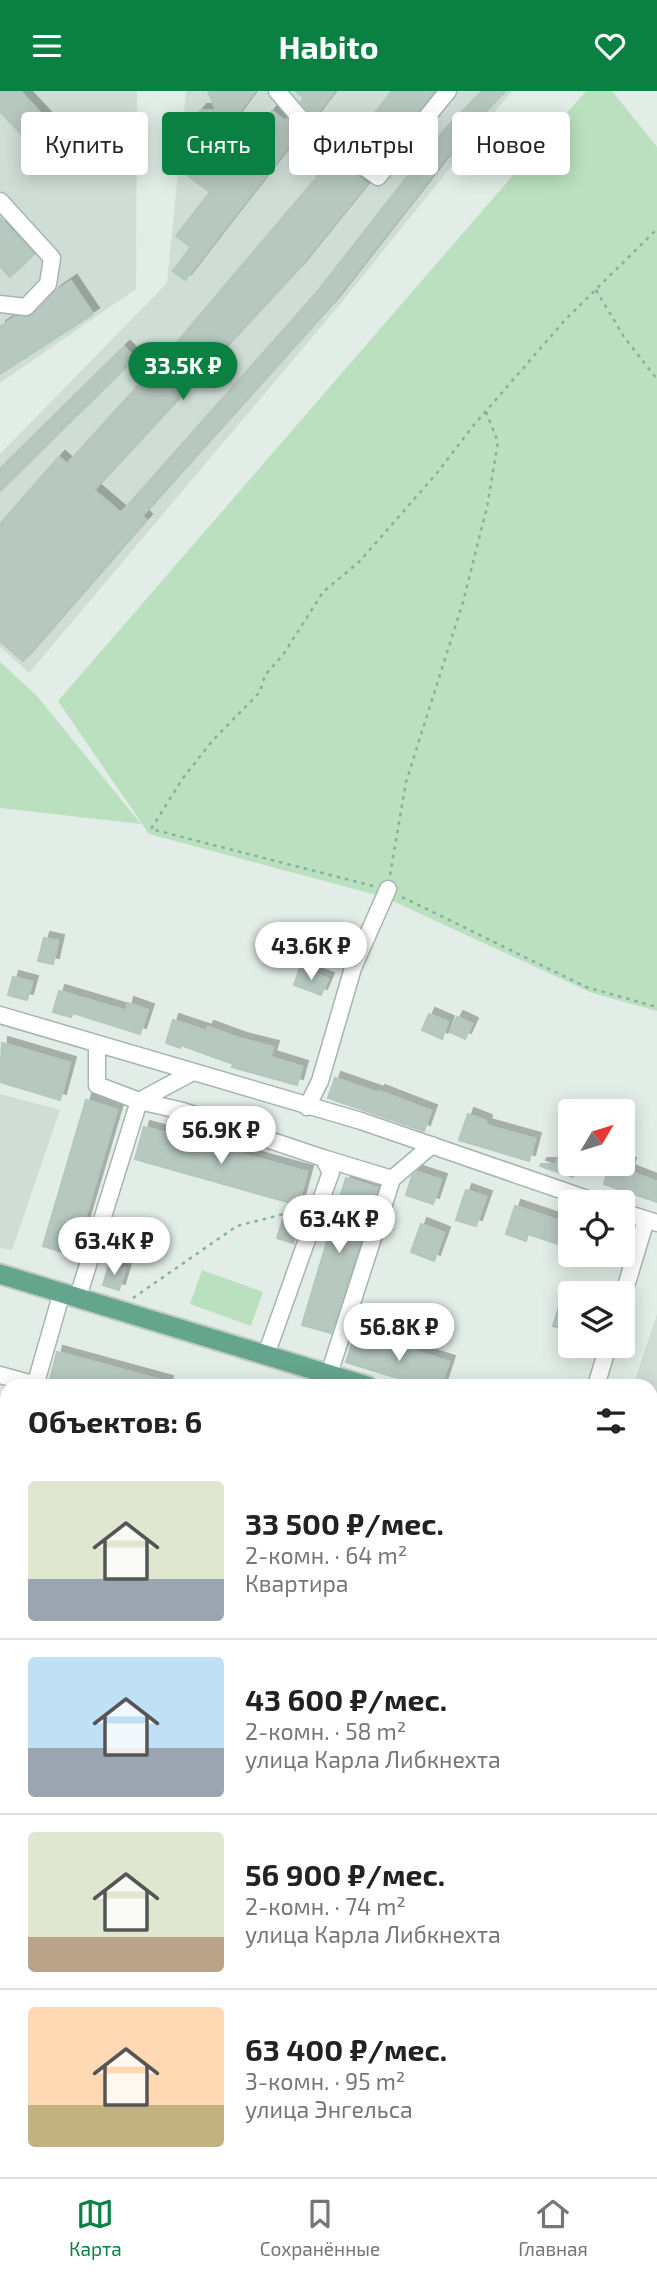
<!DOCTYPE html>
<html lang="ru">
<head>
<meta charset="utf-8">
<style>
  :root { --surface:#fff; --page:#f6f6f6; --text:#222; --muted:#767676; --line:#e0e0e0; --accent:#0b8043 }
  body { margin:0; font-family:"Exo 2",sans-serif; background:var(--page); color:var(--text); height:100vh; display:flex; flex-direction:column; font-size:26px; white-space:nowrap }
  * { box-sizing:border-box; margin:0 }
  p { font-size:23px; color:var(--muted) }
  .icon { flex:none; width:38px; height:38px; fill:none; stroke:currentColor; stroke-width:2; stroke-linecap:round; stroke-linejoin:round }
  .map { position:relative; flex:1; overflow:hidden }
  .details { position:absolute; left:0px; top:1288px; width:658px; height:798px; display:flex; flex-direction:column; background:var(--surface); border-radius:21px 21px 0 0; box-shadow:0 4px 18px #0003 }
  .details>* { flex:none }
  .top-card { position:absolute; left:21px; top:21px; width:616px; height:63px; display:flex; gap:14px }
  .needle { width:46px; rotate:52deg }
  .tools { position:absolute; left:558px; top:1008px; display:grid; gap:14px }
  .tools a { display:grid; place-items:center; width:77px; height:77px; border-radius:7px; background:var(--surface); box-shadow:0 4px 18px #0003; font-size:35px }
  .price { position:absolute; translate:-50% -60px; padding:0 16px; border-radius:24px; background:#fff; color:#222; font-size:23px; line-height:46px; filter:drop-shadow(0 2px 4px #0008) }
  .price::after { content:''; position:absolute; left:50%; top:42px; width:21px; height:16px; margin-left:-10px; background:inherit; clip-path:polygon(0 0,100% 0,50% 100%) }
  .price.on { background:var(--accent); color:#fff }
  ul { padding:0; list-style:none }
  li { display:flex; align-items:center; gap:21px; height:175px; padding:0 28px }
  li+li { border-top:2px solid var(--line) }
  li span { display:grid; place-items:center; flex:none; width:196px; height:140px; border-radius:7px; color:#555 }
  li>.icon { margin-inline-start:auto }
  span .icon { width:84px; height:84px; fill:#fffc; stroke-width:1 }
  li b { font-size:30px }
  h2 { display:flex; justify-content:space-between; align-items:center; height:84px; padding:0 28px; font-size:30px }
  .pill { padding:0 24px; border-radius:7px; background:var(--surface); box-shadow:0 4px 18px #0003; font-size:24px; line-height:63px }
  .pill.on { background:var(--accent); color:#fff }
  header { display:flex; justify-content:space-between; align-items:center; height:91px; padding:0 28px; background:var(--accent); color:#fff; font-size:32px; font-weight:700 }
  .tabs { display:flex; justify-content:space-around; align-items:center; height:98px; border-top:2px solid var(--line); background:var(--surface); font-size:19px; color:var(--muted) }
  .tabs a { display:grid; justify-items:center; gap:4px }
  .tabs .on { color:var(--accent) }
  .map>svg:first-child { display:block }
  .built { fill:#d0ddd6 }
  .green { fill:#bae0c0 }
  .building { fill:#b7c8c0; stroke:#b4c7bd; stroke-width:2; filter:url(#shadow) }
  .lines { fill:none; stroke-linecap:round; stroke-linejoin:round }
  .minor-casing { stroke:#a4b6ae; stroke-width:19 }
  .major-casing { stroke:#c1cac6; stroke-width:23 }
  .path { stroke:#81b39e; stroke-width:2.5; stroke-dasharray:3.5 5; stroke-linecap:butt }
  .minor { stroke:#fff; stroke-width:16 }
  .major { stroke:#64a58e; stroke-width:19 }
</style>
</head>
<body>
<header><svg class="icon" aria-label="menu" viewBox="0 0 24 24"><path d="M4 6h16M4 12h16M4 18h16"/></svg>Habito<svg class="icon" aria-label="heart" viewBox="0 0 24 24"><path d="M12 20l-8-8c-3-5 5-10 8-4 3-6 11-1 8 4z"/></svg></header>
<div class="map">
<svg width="657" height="2086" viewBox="0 0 657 2086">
  <defs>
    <filter id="shadow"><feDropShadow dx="6" dy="-6" stdDeviation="0" flood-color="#0004"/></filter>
  </defs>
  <rect width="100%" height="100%" fill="#e2ede7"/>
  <path class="built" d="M 0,0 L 137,0 L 136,198 L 0,292 Z
    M 186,0 L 512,0 L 341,212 L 29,582 L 0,556 L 0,363 L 167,192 Z
    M 0,1003 L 60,1019 L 12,1159 L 0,1157 Z
    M 657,1223 L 657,1367 L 651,1365 L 651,1295 L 633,1295 Z"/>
  <path class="green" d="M 586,0 L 612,0 L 657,56 L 657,920 L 592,902 L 384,806 L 149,743 L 58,610 Z
    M 0,571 L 37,605 L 141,733 L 0,717 Z
    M 202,1179 L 263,1201 L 251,1235 L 190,1213 Z"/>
  <path class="building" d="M 0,0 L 20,0 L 46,28 L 25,47 L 0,20 Z
    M 208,0 L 255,0 L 221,46 L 241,60 L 272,20 L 285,30 L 287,28 L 299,42 L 185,189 L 173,180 L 191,156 L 176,145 L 210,101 L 188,85 L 201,61 L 189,47 L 194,37 L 190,32 L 201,19 L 216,19 Z
    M 296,0 L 335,0 L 314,27 L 301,11 L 304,7 Z
    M 392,0 L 434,0 L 376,72 L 350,53 Z
    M 482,0 L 505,0 L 452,56 L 454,57 L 332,213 L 142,425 L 146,429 L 23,570 L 0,550 L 0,433 L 59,366 L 67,373 L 167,263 L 333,67 L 367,93 L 299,177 L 94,399 L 121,422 L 317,201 L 439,45 Z
    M 0,127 L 34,163 L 10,186 L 0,175 Z
    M 71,190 L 93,223 L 0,283 L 0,236 L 16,225 L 30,226 L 56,200 Z
    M 124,256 L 135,267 L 0,400 L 0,378 Z
    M 44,847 L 58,850 L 53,873 L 38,870 Z
    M 300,877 L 328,888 L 321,904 L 294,894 Z
    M 13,886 L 32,891 L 27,909 L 8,904 Z
    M 59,900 L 126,920 L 128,912 L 148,919 L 140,943 L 73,922 L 71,926 L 53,921 Z
    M 429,923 L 448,931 L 442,948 L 422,939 Z
    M 457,926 L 472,933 L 465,948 L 450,941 Z
    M 173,929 L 206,940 L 208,936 L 241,948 L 273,956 L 270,966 L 302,976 L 297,994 L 232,976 L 233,973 L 181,954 L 180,957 L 166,952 Z
    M 2,952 L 70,972 L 60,1009 L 0,991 Z
    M 335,987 L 378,1002 L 379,1000 L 431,1020 L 424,1040 L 328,1007 Z
    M 86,1009 L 117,1019 L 74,1165 L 43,1155 Z
    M 468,1023 L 486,1030 L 485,1034 L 535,1048 L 529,1070 L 459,1049 Z
    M 568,1035 L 570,1035 L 570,1073 L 578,1073 L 573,1086 L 540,1075 L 541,1073 L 556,1073 Z
    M 144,1036 L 307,1081 L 298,1114 L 135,1068 Z
    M 610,1073 L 630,1073 L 628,1080 L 657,1091 L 657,1111 L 604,1093 Z
    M 417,1081 L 441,1089 L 433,1113 L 406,1104 L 412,1085 Z
    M 346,1087 L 377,1097 L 331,1242 L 302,1234 Z
    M 466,1099 L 486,1106 L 476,1135 L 456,1129 Z
    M 515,1115 L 565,1132 L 558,1153 L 528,1143 L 526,1150 L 506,1143 Z
    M 283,1128 L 299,1133 L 293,1152 L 277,1147 Z
    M 421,1133 L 444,1142 L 434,1170 L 411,1161 Z
    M 109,1173 L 125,1178 L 119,1199 L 103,1194 Z
    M 560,1212 L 570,1215 L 570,1241 L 553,1235 Z
    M 354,1247 L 382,1257 L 384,1250 L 449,1271 L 441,1295 L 423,1295 L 346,1271 Z
    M 57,1261 L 167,1291 L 166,1295 L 75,1295 L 50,1288 Z"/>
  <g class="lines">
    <g class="minor-casing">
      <path id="minor" d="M 277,0 L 307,35 L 378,86 L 448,0
        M 0,110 L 52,167 L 48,193 L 26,216 L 0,213
        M 0,924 L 361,1030 L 596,1111
        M 97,953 L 97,994 L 139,1010 L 193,981
        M 307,1016 L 320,990 L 353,877 L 388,798
        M 323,1067 L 392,1088 L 432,1054
        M 623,1121 L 657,1132
        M 623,1205 L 646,1129
        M 78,1206 L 139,1010 L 183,1020 L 323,1067 L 331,1081 L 266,1264
        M 329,1283 L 392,1088
        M 0,1284 L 36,1294
        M 35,1295 L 62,1201
        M 596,1295 L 608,1255
        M 0,1419 L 7,1394
        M 0,1481 L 7,1484
        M 651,1679 L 657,1680
        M 0,1923 L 7,1925
        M 651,1944 L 657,1942
        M 530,2079 L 550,2086
        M 359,2086 L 366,2079
        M 380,2086 L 382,2079
        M 566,2086 L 568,2079"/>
    </g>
    <g class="major-casing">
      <path id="major" d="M 0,1183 L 367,1295
        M 651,1383 L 657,1385"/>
    </g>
    <path class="path" d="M 596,199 L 624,246 L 657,288
      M 390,784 L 406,691 L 463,511 L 487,416 L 498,351 L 486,321
      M 373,795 L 151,738 L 183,687 L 213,649 L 260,601 L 265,584 L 283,564 L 323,501 L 359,471 L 437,382 L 473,335 L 565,229 L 657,138
      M 402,806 L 586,896 L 657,916
      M 133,1207 L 237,1135 L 288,1122 L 302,1121
      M 384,1292 L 394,1295"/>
    <use href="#minor" class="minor"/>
    <use href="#major" class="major"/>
  </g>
</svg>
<div class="tools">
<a><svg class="needle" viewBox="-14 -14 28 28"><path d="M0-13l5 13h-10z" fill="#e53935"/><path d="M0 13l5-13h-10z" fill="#767676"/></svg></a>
<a><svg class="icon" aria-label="locate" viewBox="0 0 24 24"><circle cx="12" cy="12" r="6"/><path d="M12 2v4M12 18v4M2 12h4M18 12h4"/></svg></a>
<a><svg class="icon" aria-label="layers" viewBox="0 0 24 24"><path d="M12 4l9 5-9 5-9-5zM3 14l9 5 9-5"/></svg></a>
</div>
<b class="price on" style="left:183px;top:311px">33.5K ₽</b>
<b class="price" style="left:311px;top:891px">43.6K ₽</b>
<b class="price" style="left:221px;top:1075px">56.9K ₽</b>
<b class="price" style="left:339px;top:1164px">63.4K ₽</b>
<b class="price" style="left:114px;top:1186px">63.4K ₽</b>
<b class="price" style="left:399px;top:1272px">56.8K ₽</b>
<div class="top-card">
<a class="pill">Купить</a>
<a class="pill on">Снять</a>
<a class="pill">Фильтры</a>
<a class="pill">Новое</a>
</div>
<section class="details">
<h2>Объектов: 6<svg class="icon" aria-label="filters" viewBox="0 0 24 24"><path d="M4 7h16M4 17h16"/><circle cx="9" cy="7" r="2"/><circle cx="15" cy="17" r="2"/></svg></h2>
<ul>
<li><span style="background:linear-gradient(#dfe7d0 70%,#9aa5b1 0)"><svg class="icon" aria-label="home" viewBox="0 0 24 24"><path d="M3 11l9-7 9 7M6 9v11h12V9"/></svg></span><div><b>33 500 ₽/мес.</b><p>2-комн. · 64 m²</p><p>Квартира</p></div></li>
<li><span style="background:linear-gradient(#bfe0f5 65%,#9aa5b1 0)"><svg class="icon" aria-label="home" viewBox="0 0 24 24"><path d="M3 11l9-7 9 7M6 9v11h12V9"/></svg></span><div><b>43 600 ₽/мес.</b><p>2-комн. · 58 m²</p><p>улица Карла Либкнехта</p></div></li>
<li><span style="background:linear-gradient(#dfe7d0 75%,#b9a48a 0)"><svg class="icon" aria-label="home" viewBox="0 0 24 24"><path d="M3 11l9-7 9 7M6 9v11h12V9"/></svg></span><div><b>56 900 ₽/мес.</b><p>2-комн. · 74 m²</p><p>улица Карла Либкнехта</p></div></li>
<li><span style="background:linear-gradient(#ffd9b3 70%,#c2b280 0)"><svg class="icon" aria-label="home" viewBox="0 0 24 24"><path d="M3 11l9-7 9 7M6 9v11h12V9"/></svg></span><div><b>63 400 ₽/мес.</b><p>3-комн. · 95 m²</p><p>улица Энгельса</p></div></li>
</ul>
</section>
</div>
<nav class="tabs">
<a class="on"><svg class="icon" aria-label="map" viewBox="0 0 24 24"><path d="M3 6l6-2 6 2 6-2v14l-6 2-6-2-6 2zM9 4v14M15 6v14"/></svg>Карта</a>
<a><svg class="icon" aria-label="saved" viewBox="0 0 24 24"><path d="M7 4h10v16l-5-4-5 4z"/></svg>Сохранённые</a>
<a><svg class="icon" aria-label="home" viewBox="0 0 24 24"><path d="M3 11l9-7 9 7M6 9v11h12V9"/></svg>Главная</a>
</nav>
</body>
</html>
